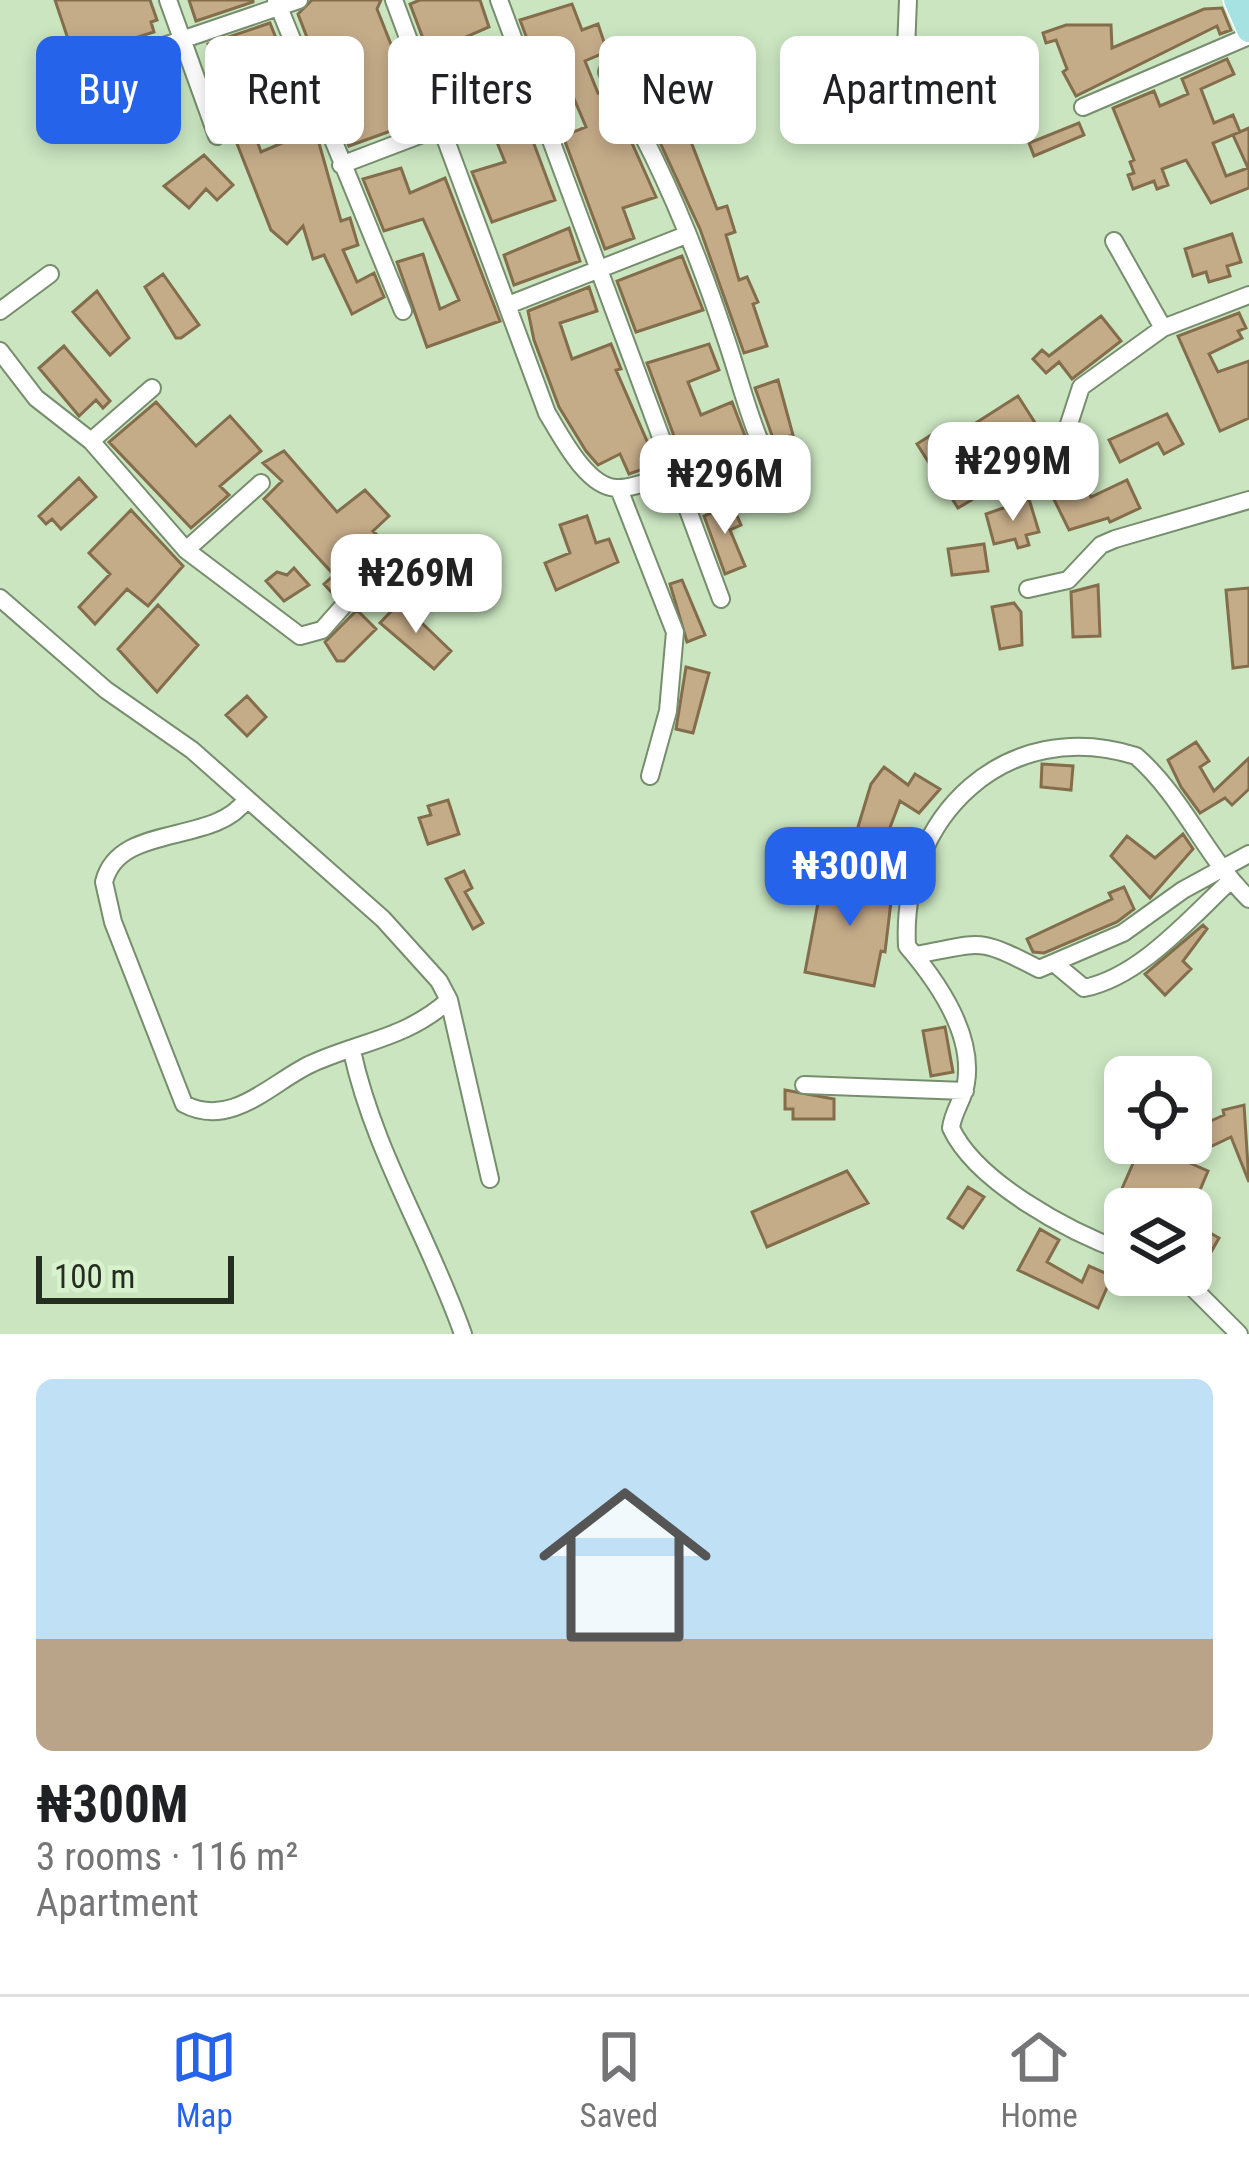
<!DOCTYPE html>
<html lang="en">
<head>
<meta charset="utf-8">
<style>
  :root { --surface:#fff; --page:#f2f2f2; --text:#202124; --muted:#757577; --line:#e0e0e0; --accent:#2563eb }
  body { margin:0; font-family:"Roboto Condensed",sans-serif; background:var(--page); color:var(--text); height:100vh; display:flex; flex-direction:column; font-size:45px; white-space:nowrap }
  * { box-sizing:border-box; margin:0 }
  p { font-size:39px; color:var(--muted) }
  .icon { flex:none; width:66px; height:66px; fill:none; stroke:currentColor; stroke-width:2; stroke-linecap:round; stroke-linejoin:round }
  .map { position:relative; height:1334px; overflow:hidden }
  .drawer { display:flex; flex-direction:column; background:var(--surface); flex:1 }
  .drawer>* { flex:none }
  .hud { position:absolute; left:36px; top:36px; width:1179px; height:108px; display:flex; gap:24px }
  .controls { position:absolute; left:1104px; top:1056px; display:grid; gap:24px }
  .controls a { display:grid; place-items:center; width:108px; height:108px; border-radius:18px; background:var(--surface); box-shadow:0 6px 18px #0003; font-size:60px }
  .scale { position:absolute; left:36px; bottom:30px; width:198px; box-sizing:border-box; padding-left:12px; border:6px solid #242e20; border-top:0; font-size:33px; line-height:42px; white-space:nowrap; color:#242e20; -webkit-text-stroke:9px #d7f2cd; paint-order:stroke }
  .price { position:absolute; translate:-50% -102px; padding:0 27px; border-radius:24px; background:#fff; color:#222; font-size:39px; line-height:78px; filter:drop-shadow(0 3px 6px #0008) }
  .price::after { content:''; position:absolute; left:50%; top:72px; width:36px; height:27px; margin-left:-18px; background:inherit; clip-path:polygon(0 0,100% 0,50% 100%) }
  .price.current { background:var(--accent); color:#fff }
  ul { padding:0; list-style:none }
  li { display:grid; align-content:center; gap:24px; height:636px; padding:0 36px }
  li span { display:grid; place-items:center; height:372px; border-radius:18px; color:#555 }
  li>.icon { margin-inline-start:auto }
  span .icon { width:216px; height:216px; fill:#fffc; stroke-width:1 }
  li b { font-size:51px }
  .pill { padding:0 42px; border-radius:18px; background:var(--surface); box-shadow:0 6px 18px #0003; font-size:42px; line-height:108px }
  .pill.current { background:var(--accent); color:#fff }
  .dock { display:flex; justify-content:space-around; align-items:center; height:168px; border-top:3px solid var(--line); background:var(--surface); font-size:33px; color:var(--muted) }
  .dock a { display:grid; justify-items:center; gap:6px }
  .dock .current { color:var(--accent) }
  .map>svg:first-child { display:block }
  .building { fill:#c5ac89; stroke:#836d4b; stroke-width:3 }
  .lines { fill:none; stroke-linecap:round; stroke-linejoin:round }
  .minor-casing { stroke:#768e6d; stroke-width:20 }
  .primary-casing { stroke:#fff; stroke-width:27 }
  .minor { stroke:#fff; stroke-width:16 }
  .primary { stroke:#a7e2e3; stroke-width:24 }
</style>
</head>
<body>
<div class="map">
<svg width="1249" height="1334" viewBox="0 0 1249 1334">
  <rect width="100%" height="100%" fill="#cae5c0"/>
  <path class="building" d="M 55,0 L 150,0 L 157,20 L 151,22 L 154,32 L 74,57 Z
    M 189,0 L 253,0 L 253,2 L 196,21 Z
    M 312,0 L 381,0 L 377,9 L 421,120 L 349,146 L 298,14 Z
    M 420,0 L 480,0 L 489,27 L 459,40 L 472,72 L 503,59 L 513,83 L 449,107 L 410,4 Z
    M 572,4 L 582,30 L 598,24 L 605,45 L 601,54 L 585,61 L 598,93 L 603,91 L 631,141 L 656,197 L 623,208 L 634,238 L 605,249 L 563,136 L 586,127 L 572,94 L 551,103 L 520,20 Z
    M 1222,8 L 1231,30 L 1220,34 L 1217,26 L 1076,96 L 1063,72 L 1067,69 L 1056,40 L 1046,43 L 1043,33 L 1066,25 L 1111,25 L 1112,48 L 1204,9 Z
    M 270,23 L 289,71 L 253,84 L 260,115 L 249,118 L 261,152 L 315,129 L 341,221 L 350,218 L 358,245 L 343,250 L 357,282 L 374,273 L 384,297 L 352,314 L 324,255 L 313,259 L 303,226 L 287,244 L 271,230 L 232,131 L 240,128 L 231,90 L 226,91 L 208,44 Z
    M 171,57 L 177,76 L 131,91 L 125,73 Z
    M 1227,59 L 1234,74 L 1201,89 L 1214,123 L 1233,115 L 1240,132 L 1213,143 L 1226,176 L 1248,168 L 1233,135 L 1249,128 L 1249,188 L 1211,203 L 1186,160 L 1162,169 L 1168,185 L 1157,189 L 1154,181 L 1133,189 L 1128,175 L 1134,173 L 1130,162 L 1134,160 L 1113,108 L 1154,91 L 1160,106 L 1188,94 L 1182,79 Z
    M 644,77 L 683,136 L 688,134 L 717,209 L 727,206 L 735,232 L 726,235 L 739,280 L 747,277 L 758,302 L 753,304 L 767,346 L 744,353 L 700,229 L 632,82 Z
    M 830,83 L 892,90 L 892,127 L 826,111 Z
    M 522,112 L 555,200 L 492,222 L 472,172 L 505,162 L 490,125 Z
    M 1079,123 L 1084,135 L 1034,156 L 1029,143 Z
    M 204,155 L 233,185 L 217,200 L 206,189 L 189,208 L 164,186 Z
    M 401,168 L 410,193 L 445,178 L 500,321 L 427,347 L 397,262 L 423,254 L 440,309 L 459,300 L 423,219 L 384,231 L 363,179 Z
    M 569,228 L 580,261 L 514,285 L 504,255 Z
    M 1232,234 L 1241,262 L 1227,266 L 1230,276 L 1209,282 L 1206,272 L 1193,276 L 1185,249 Z
    M 682,256 L 703,310 L 636,332 L 617,281 Z
    M 163,274 L 199,325 L 181,338 L 176,338 L 145,287 Z
    M 589,287 L 597,311 L 560,323 L 572,359 L 611,344 L 621,369 L 616,370 L 657,464 L 629,474 L 620,454 L 598,465 L 586,451 L 559,407 L 534,340 L 528,311 Z
    M 97,291 L 129,338 L 110,355 L 73,312 Z
    M 1239,313 L 1246,328 L 1238,331 L 1242,338 L 1209,354 L 1218,372 L 1249,361 L 1249,418 L 1220,431 L 1178,336 Z
    M 1101,316 L 1121,341 L 1072,379 L 1059,362 L 1046,373 L 1033,359 L 1042,350 L 1049,356 Z
    M 709,344 L 719,370 L 688,382 L 701,415 L 732,402 L 750,449 L 742,454 L 761,491 L 734,505 L 719,462 L 688,474 L 647,363 Z
    M 64,346 L 110,401 L 103,408 L 96,400 L 79,416 L 39,368 Z
    M 778,380 L 793,435 L 774,441 L 755,388 Z
    M 1018,396 L 1046,440 L 974,485 L 980,495 L 958,508 L 917,444 L 939,430 L 946,442 Z
    M 156,402 L 196,446 L 230,416 L 261,451 L 220,486 L 229,495 L 191,528 L 109,442 Z
    M 1167,414 L 1183,444 L 1164,454 L 1158,443 L 1120,462 L 1109,440 Z
    M 284,451 L 337,512 L 365,490 L 389,516 L 373,531 L 384,542 L 334,595 L 324,584 L 334,575 L 264,499 L 282,481 L 263,463 Z
    M 1078,466 L 1091,497 L 1127,480 L 1140,508 L 1110,522 L 1108,518 L 1069,530 L 1044,479 Z
    M 79,478 L 96,497 L 61,529 L 52,519 L 46,524 L 39,516 Z
    M 1029,499 L 1039,532 L 1026,535 L 1029,545 L 1018,548 L 1015,539 L 994,544 L 986,514 Z
    M 732,504 L 741,525 L 730,530 L 745,566 L 725,574 L 704,516 Z
    M 131,510 L 183,566 L 148,606 L 127,589 L 95,624 L 79,607 L 110,574 L 89,553 Z
    M 587,516 L 596,543 L 609,539 L 618,562 L 556,590 L 545,563 L 570,553 L 560,525 Z
    M 984,544 L 988,571 L 952,575 L 948,549 Z
    M 402,556 L 422,575 L 399,598 L 382,581 Z
    M 294,568 L 309,585 L 284,601 L 266,581 L 277,572 L 287,575 Z
    M 682,580 L 705,635 L 687,642 L 670,584 Z
    M 1098,585 L 1100,636 L 1073,637 L 1071,592 Z
    M 1249,588 L 1249,666 L 1233,668 L 1226,590 Z
    M 400,602 L 451,651 L 434,669 L 380,623 Z
    M 1014,603 L 1021,612 L 1022,645 L 1000,649 L 992,607 Z
    M 158,605 L 198,645 L 157,692 L 118,649 Z
    M 357,610 L 376,629 L 344,661 L 337,661 L 325,642 Z
    M 686,667 L 709,673 L 693,733 L 676,729 Z
    M 247,696 L 266,717 L 247,736 L 226,715 Z
    M 1196,742 L 1209,761 L 1200,767 L 1214,791 L 1249,758 L 1249,789 L 1232,805 L 1225,798 L 1200,813 L 1181,787 L 1168,760 Z
    M 1042,764 L 1073,766 L 1071,790 L 1041,787 Z
    M 884,767 L 908,785 L 915,774 L 940,789 L 919,813 L 900,801 L 886,838 L 878,835 L 877,840 L 858,827 L 871,784 Z
    M 448,800 L 459,834 L 428,844 L 419,818 L 431,815 L 428,806 Z
    M 1183,834 L 1193,849 L 1150,898 L 1111,856 L 1127,836 L 1155,858 Z
    M 464,871 L 472,888 L 465,892 L 483,923 L 473,929 L 446,879 Z
    M 824,871 L 893,885 L 885,952 L 881,951 L 874,986 L 805,972 Z
    M 1124,887 L 1134,909 L 1117,922 L 1044,953 L 1033,952 L 1027,939 L 1112,899 L 1109,893 Z
    M 1203,925 L 1207,929 L 1183,961 L 1191,969 L 1165,995 L 1145,974 Z
    M 945,1027 L 953,1072 L 931,1076 L 923,1031 Z
    M 785,1090 L 834,1099 L 834,1119 L 793,1119 L 793,1109 L 785,1109 Z
    M 1244,1105 L 1249,1182 L 1231,1137 L 1183,1160 L 1208,1171 L 1192,1209 L 1125,1209 L 1125,1213 L 1113,1209 L 1142,1143 L 1164,1143 L 1191,1155 L 1186,1143 L 1191,1143 L 1191,1130 L 1224,1115 L 1223,1110 Z
    M 847,1171 L 868,1203 L 767,1247 L 752,1212 Z
    M 968,1187 L 984,1197 L 963,1228 L 948,1218 Z
    M 1191,1222 L 1219,1238 L 1202,1268 L 1191,1262 Z
    M 1040,1229 L 1059,1240 L 1047,1262 L 1082,1282 L 1089,1266 L 1112,1276 L 1098,1308 L 1018,1270 Z"/>
  <g class="lines">
    <g class="minor-casing">
      <path id="minor" d="M 168,0 L 217,136
        M 276,0 L 403,311
        M 394,0 L 547,413 C 561,436 587,488 617,488 C 634,489 656,478 673,473
        M 499,0 L 721,599
        M 617,49 L 607,72 C 658,154 695,245 725,336 C 744,391 753,441 786,491
        M 96,69 L 299,0
        M 904,99 L 908,0
        M 1083,107 L 1249,36
        M 341,165 L 533,92
        M 1114,241 L 1163,328
        M 508,305 L 686,235
        M 0,311 L 50,274
        M 0,351 L 36,398 L 91,441 L 186,550 L 300,636 L 322,630 L 390,553
        M 1069,424 L 1081,387 L 1163,328 L 1249,295
        M 91,441 L 152,388
        M 619,489 L 675,632 L 668,711 L 650,776
        M 186,550 L 261,483
        M 1028,589 L 1068,580 L 1101,545 L 1115,539 L 1249,500
        M 0,598 L 106,690 L 192,750 L 383,919 L 439,981 L 449,1000 L 490,1179
        M 246,800 C 214,846 119,822 104,882 L 113,922 L 184,1104 C 233,1130 275,1079 313,1063 C 362,1041 407,1038 449,1000
        M 915,955 C 984,943 975,936 1039,969 L 1123,933 L 1183,890 L 1249,854
        M 1054,963 L 1084,988 C 1140,977 1190,918 1230,881
        M 352,1051 C 374,1152 429,1237 463,1334
        M 804,1085 L 965,1091
        M 1125,1252 C 1069,1232 976,1182 951,1128 C 953,1111 964,1099 966,1083 C 974,1034 937,981 907,946 C 900,816 1007,715 1136,756 C 1183,797 1205,856 1249,899
        M 1180,1275 L 1239,1334"/>
    </g>
    <g class="primary-casing">
      <path id="primary" d="M 1236,0 L 1249,30"/>
    </g>
    <use href="#minor" class="minor"/>
    <use href="#primary" class="primary"/>
  </g>
</svg>
<div class="controls">
<a><svg class="icon" aria-label="locate" viewBox="0 0 24 24"><circle cx="12" cy="12" r="6"/><path d="M12 2v4M12 18v4M2 12h4M18 12h4"/></svg></a>
<a><svg class="icon" aria-label="layers" viewBox="0 0 24 24"><path d="M12 4l9 5-9 5-9-5zM3 14l9 5 9-5"/></svg></a>
</div>
<div class="scale">100 m</div>
<b class="price" style="left:1013px;top:524px">₦299M</b>
<b class="price" style="left:725px;top:537px">₦296M</b>
<b class="price" style="left:416px;top:636px">₦269M</b>
<b class="price current" style="left:850px;top:929px">₦300M</b>
<div class="hud">
<a class="pill current">Buy</a>
<a class="pill">Rent</a>
<a class="pill">Filters</a>
<a class="pill">New</a>
<a class="pill">Apartment</a>
</div>
</div>
<section class="drawer">
<ul>
<li><span style="background:linear-gradient(#bfe0f5 70%,#b9a48a 0)"><svg class="icon" aria-label="home" viewBox="0 0 24 24"><path d="M3 11l9-7 9 7M6 9v11h12V9"/></svg></span><div><b>₦300M</b><p>3 rooms · 116 m²</p><p>Apartment</p></div></li>
</ul>
</section>
<nav class="dock">
<a class="current"><svg class="icon" aria-label="map" viewBox="0 0 24 24"><path d="M3 6l6-2 6 2 6-2v14l-6 2-6-2-6 2zM9 4v14M15 6v14"/></svg>Map</a>
<a><svg class="icon" aria-label="saved" viewBox="0 0 24 24"><path d="M7 4h10v16l-5-4-5 4z"/></svg>Saved</a>
<a><svg class="icon" aria-label="home" viewBox="0 0 24 24"><path d="M3 11l9-7 9 7M6 9v11h12V9"/></svg>Home</a>
</nav>
</body>
</html>
